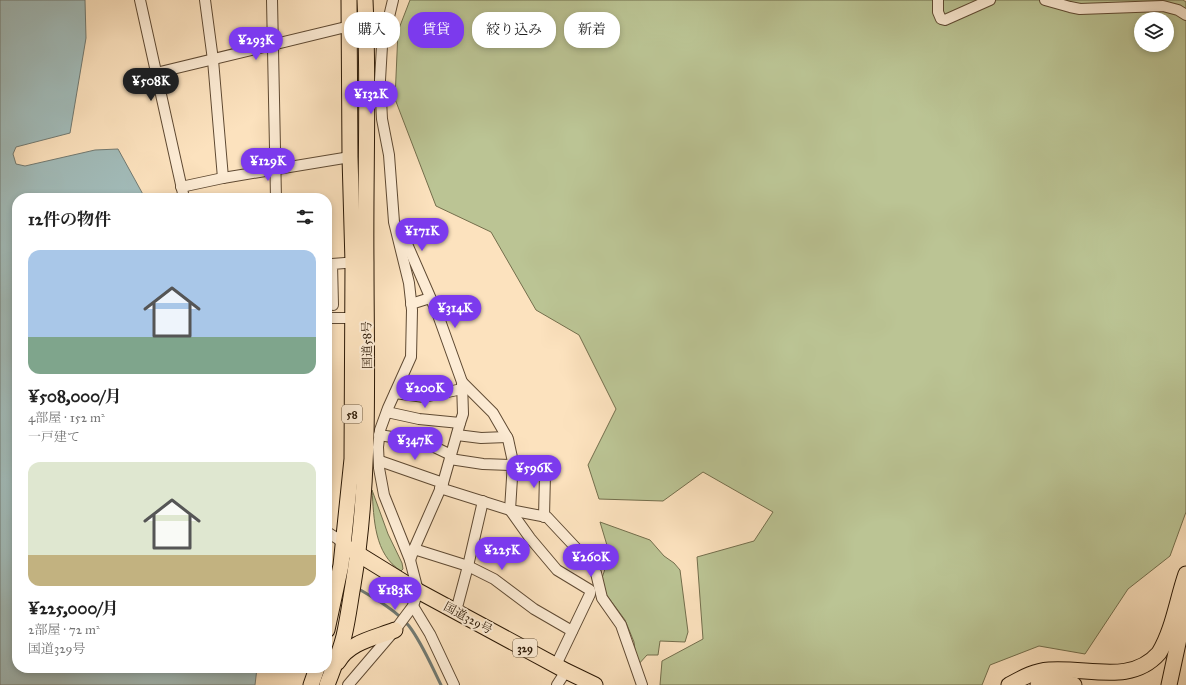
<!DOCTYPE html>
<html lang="ja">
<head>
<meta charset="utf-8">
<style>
	:root { --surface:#fff; --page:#f2f2f2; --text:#222; --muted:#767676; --accent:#7c3aed }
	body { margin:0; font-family:"IM FELL Great Primer","Noto Serif JP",serif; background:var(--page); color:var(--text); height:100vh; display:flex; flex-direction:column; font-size:15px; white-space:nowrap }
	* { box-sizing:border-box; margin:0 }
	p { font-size:13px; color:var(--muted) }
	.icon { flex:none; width:22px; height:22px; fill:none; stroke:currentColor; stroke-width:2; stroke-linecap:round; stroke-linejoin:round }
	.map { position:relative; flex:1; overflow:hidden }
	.side { position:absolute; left:12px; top:193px; width:320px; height:480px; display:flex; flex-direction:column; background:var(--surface); border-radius:16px; box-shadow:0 2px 6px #0003 }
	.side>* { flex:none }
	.top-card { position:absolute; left:344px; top:12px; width:380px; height:36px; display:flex; gap:8px }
	.tools { position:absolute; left:1134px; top:12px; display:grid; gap:8px }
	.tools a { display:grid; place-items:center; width:40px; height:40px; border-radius:50%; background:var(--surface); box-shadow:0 2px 6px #0003; font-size:20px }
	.price { position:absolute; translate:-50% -34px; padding:0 9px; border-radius:14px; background:var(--accent); color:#fff; font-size:13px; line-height:26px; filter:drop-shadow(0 1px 2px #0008) }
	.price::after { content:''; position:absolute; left:50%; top:24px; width:12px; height:9px; margin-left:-6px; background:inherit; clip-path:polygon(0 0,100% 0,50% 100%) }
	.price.current { background:#222; color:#fff }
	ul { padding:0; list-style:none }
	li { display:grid; align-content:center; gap:8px; height:212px; padding:0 16px }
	li span { display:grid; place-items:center; height:124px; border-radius:12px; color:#555 }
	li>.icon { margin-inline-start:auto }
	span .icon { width:72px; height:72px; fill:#fffc; stroke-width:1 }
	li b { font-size:17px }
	h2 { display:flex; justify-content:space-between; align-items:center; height:48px; padding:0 16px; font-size:17px }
	.chip { padding:0 14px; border-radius:16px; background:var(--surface); box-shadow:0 2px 6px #0003; font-size:14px; line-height:36px }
	.chip.current { background:var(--accent); color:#fff }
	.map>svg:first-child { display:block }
</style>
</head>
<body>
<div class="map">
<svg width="1186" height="685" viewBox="0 0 1186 685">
	<rect width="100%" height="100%" fill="#fce2be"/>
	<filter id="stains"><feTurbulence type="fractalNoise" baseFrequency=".005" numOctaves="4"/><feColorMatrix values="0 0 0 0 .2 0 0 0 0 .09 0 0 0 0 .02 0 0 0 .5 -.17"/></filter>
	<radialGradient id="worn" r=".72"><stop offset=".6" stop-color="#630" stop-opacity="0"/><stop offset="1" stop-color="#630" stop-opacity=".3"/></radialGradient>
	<!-- green -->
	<g fill="#bbc494" stroke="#736e4c" fill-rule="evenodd">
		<path d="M410,0H1183L1186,2V512L1170,556L1128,589L1085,654L1039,646L990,665L982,685H660L662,661L703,639L697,557L754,541L773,512L703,472L663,501L599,499L588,465L616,409L579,335L536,310L491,232L436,206L395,99L398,31ZM1141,19H1167V45H1141Z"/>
		<path d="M372,490L388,534L402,563L403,569L401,571C374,554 374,519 372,490Z"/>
		<polygon points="600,522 650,540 664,556 674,563 680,570 688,632 685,642 660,641 658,655 647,655 637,666 634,642 625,620 606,594 602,578 607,563 609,552"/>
	</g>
	<!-- water -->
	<g fill="#a2bcba" stroke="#727a72">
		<polygon points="0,0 85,0 86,38 70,133 16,147 13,154 16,164 25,166 95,150 118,149 145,198 17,198 17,668 257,668 255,685 0,685"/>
		<polygon points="327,553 331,555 327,584"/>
	</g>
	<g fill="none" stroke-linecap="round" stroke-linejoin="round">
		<!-- stream -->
		<path stroke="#727a72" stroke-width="3" d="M357,588C374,598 396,610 409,626C422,643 431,665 441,685"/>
		<defs>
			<g id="minor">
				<polyline points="140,0 184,198"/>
				<polyline points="205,0 213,60 223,178"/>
				<polyline points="272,0 276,198"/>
				<polyline points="938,0 938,12 941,19 945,20 990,0"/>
				<polyline points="1045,0 1070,7 1080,9 1163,6 1178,10 1186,15"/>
				<polyline points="156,73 350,26"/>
				<polyline points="181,187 223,178 350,157"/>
				<polyline points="398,235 407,244 438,315 462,382 463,414 460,423 443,483 414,549 410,560"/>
				<polyline points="411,304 430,298"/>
				<polyline points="333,305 332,264 358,262"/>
				<polyline points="327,318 353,318"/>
				<polyline points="462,382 493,413 508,439 513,462 510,510 530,538 557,570 590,590 590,594 556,665"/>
				<polyline points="395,393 424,397 462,389"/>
				<polyline points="387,412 419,419 460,423"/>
				<polyline points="379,435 424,442 451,455"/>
				<polyline points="457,435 481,438 507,437"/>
				<polyline points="450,459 483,464 513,465"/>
				<polyline points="380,461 443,483"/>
				<polyline points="513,470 545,474 544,517"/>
				<polyline points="440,488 510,510 547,517 591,564 596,573 602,598 621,625 642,685"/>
				<polyline points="327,532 338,539 344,545"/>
				<polyline points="414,549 468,566 494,579 534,609 572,631"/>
				<polyline points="413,606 430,634 454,685"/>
				<polyline points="456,611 468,566 483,501"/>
				<polyline points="348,685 395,630 413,606 418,591 410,560 384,495 379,468 378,447 380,430 388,408 411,357 412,310 409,283 394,222 389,155 382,119 380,80 382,46 393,0"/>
				<polyline points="557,685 566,671"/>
			</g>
			<g id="highway">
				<polyline points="350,549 418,591 566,671 595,685"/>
				<polyline points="327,630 341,565 352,459 353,263 350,157 349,0"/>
				<path d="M338,662C349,642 375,638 395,630"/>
				<polyline points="311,685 317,668"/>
				<path d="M327,685C333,669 340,652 344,636C348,619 350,602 353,585C371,478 366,371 366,263C365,176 369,88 365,0"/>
				<path d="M1009,685C1022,678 1034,671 1049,670C1089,667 1131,685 1159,653C1173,630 1177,600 1186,574"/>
				<polyline points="1038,685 1056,682 1074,685"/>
				<polyline points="1169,685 1186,606"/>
			</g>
		</defs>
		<!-- minor casing -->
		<use href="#minor" stroke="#5f4a33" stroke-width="12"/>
		<!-- highway casing -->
		<use href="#highway" stroke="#2b1805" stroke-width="17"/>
		<!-- minor -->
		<use href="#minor" stroke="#fdecd5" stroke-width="10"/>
		<!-- highway -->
		<use href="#highway" stroke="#fce2be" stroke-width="15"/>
	</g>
	<g text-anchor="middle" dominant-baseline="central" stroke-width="4" stroke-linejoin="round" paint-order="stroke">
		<!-- shield labels -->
		<g fill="#fdecd5" stroke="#6a5843" stroke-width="1">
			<rect x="342" y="405" width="20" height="18" rx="3"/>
			<rect x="513" y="639" width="24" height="18" rx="3"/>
		</g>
		<g font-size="11" font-weight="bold" fill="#2b1805">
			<text x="352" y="414">58</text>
			<text x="525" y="648">329</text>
		</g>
		<!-- street labels -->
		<g font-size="12" fill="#2b1805" stroke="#fdecd5">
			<text transform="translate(367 345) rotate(-91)">国道58号</text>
			<text transform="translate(468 618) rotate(28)">国道329号</text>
		</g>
	</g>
	<rect width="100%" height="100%" filter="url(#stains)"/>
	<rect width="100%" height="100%" fill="url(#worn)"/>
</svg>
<div class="tools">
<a><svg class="icon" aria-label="layers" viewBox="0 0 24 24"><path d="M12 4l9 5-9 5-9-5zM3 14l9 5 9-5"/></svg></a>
</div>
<b class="price" style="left:256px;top:61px">¥293K</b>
<b class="price current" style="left:151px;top:102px">¥508K</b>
<b class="price" style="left:371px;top:115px">¥132K</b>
<b class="price" style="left:268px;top:182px">¥129K</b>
<b class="price" style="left:422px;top:252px">¥171K</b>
<b class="price" style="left:455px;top:329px">¥314K</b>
<b class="price" style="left:425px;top:409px">¥200K</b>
<b class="price" style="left:415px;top:461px">¥347K</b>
<b class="price" style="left:534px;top:489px">¥596K</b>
<b class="price" style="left:502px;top:571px">¥225K</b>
<b class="price" style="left:591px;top:578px">¥260K</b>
<b class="price" style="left:395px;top:611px">¥183K</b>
<div class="top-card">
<a class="chip">購入</a>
<a class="chip current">賃貸</a>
<a class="chip">絞り込み</a>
<a class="chip">新着</a>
</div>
<section class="side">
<h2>12件の物件<svg class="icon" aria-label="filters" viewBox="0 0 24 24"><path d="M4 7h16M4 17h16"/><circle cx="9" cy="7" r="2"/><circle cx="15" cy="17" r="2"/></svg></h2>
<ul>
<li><span style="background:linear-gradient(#a9c7e8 70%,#7fa58c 0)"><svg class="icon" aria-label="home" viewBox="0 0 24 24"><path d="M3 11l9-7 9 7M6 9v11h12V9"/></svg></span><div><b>¥508,000/月</b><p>4部屋 · 152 m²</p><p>一戸建て</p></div></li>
<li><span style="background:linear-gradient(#dfe7d0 75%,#c2b280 0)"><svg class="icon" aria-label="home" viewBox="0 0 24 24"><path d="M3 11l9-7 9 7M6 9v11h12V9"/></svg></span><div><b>¥225,000/月</b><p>2部屋 · 72 m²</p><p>国道329号</p></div></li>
</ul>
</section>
</div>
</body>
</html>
